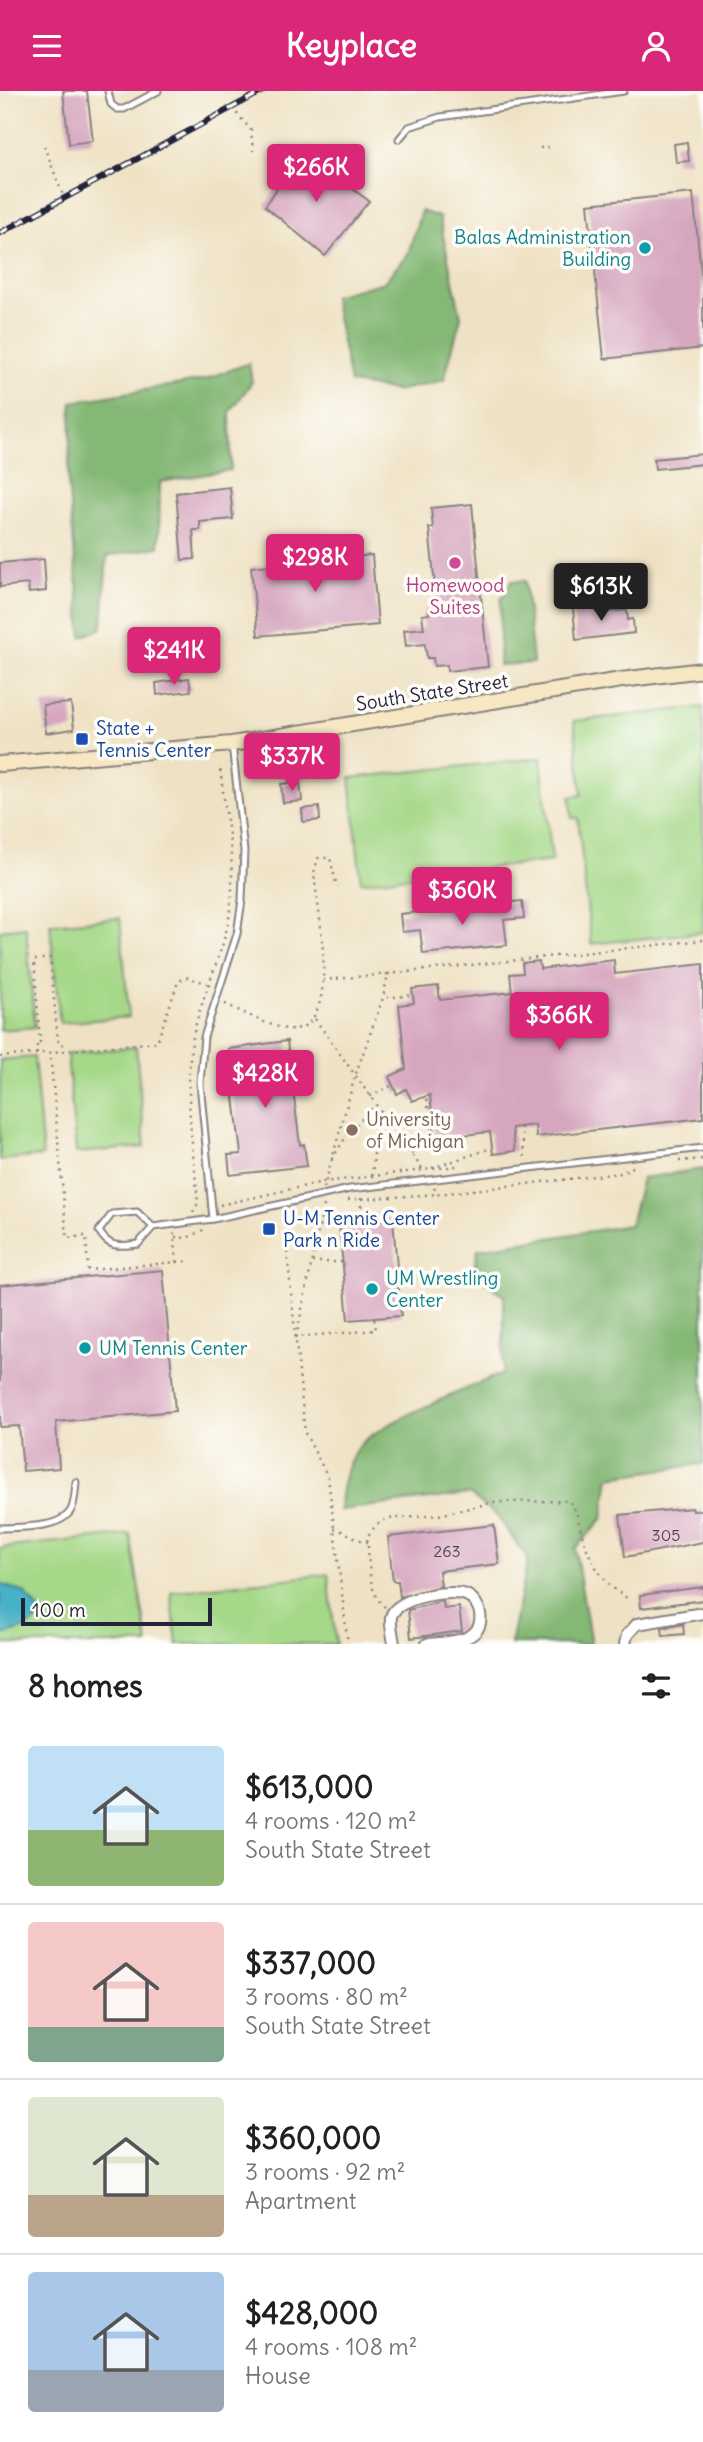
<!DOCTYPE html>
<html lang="en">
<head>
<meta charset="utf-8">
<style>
	:root { --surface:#fff; --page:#f2f2f2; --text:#202124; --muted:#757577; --line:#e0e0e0; --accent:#db2777 }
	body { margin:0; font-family:Delius,sans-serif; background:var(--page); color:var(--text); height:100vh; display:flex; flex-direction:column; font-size:26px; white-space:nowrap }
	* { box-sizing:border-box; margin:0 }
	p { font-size:23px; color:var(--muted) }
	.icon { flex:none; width:38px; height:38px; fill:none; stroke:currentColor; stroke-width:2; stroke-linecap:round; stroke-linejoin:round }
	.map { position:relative; height:1553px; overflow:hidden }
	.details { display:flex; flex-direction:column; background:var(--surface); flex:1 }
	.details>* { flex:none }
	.scale { position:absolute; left:21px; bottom:18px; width:191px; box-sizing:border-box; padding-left:7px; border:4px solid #22223b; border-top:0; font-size:19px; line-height:24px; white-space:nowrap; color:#22223b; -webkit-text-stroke:5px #fdfcf7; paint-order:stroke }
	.price { position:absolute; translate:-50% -60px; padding:0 16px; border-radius:7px; background:var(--accent); color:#fff; font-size:23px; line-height:46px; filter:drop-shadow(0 2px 4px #0008) }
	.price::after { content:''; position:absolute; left:50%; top:42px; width:21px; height:16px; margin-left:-10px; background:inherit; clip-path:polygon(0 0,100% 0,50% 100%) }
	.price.current { background:#222; color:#fff }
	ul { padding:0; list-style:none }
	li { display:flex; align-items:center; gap:21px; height:175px; padding:0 28px }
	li+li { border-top:2px solid var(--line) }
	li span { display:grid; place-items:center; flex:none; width:196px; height:140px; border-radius:7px; color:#555 }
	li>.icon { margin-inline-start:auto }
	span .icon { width:84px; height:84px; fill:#fffc; stroke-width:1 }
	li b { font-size:30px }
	h2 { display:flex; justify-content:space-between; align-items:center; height:84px; padding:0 28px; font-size:30px }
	header { display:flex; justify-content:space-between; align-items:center; height:91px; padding:0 28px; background:var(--accent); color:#fff; font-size:32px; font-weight:700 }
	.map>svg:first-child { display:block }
</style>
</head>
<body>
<header><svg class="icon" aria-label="menu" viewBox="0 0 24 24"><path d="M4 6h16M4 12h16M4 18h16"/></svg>Keyplace<svg class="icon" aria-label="person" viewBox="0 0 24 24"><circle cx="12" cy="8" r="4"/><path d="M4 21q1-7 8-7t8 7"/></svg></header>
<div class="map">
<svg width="703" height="1553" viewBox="0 0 703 1553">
	<rect width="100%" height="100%" fill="#fdfcf7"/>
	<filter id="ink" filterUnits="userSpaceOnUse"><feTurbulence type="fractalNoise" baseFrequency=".0143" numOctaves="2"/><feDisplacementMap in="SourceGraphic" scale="14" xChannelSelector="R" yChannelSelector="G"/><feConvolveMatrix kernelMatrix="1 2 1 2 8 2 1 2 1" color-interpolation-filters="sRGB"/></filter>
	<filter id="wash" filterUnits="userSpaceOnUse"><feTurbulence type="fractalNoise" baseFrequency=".00686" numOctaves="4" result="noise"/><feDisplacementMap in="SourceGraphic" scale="28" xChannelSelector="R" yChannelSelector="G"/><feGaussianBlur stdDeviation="1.57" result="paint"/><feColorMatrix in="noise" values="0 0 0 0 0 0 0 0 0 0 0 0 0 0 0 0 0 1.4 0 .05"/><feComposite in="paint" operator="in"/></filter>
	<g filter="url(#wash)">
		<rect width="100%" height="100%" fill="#efe2c4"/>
		<!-- green -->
		<g fill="#a5d888" stroke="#647d62" stroke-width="2">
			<polygon points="703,616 703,841 591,853 578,727 572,727 570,706 582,704 574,630"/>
			<polygon points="541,667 552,770 361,791 350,687"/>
			<polygon points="120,827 129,926 60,932 50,833"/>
			<polygon points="26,836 35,936 0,939 0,839"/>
			<polygon points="136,956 145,1056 76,1062 67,963"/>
			<polygon points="34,966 43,1065 0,1069 0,969"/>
			<polygon points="130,1443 148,1553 0,1553 0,1457"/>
			<polygon points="328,1483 336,1553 177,1553 171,1501"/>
		</g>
		<!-- forest -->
		<g fill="#84b874" stroke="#536d58" stroke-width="2">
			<polygon points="421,120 439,126 461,226 444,289 397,300 350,292 333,205 384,191 408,163"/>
			<polygon points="249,272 252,291 230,321 231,379 160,391 159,456 107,465 102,537 82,546 68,391 72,311 204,289"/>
			<polygon points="512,490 525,490 533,572 499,574 501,508"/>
			<path d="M703,1078V1373L609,1386L603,1427L575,1458L591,1553H510L528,1468L497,1425L469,1403L340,1419C340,1400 347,1367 361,1353C387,1328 468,1298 503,1282L504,1205L473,1182L478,1158L630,1134L642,1087Z"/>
		</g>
		<!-- water -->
		<polygon fill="#47b1c6" stroke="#346a80" stroke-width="2" points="0,1493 24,1501 44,1525 23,1538 0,1545"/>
		<g id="blocks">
			<!-- building -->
			<g fill="#d6a6bf">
				<polygon points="63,0 87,0 93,50 69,53"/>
				<polygon points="687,51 689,70 676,71 674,53"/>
				<polygon points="302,61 369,110 325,165 265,115"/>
				<polygon points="693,102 703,201 703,257 604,268 588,113"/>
				<polygon points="703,363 703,373 655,378 654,368"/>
				<polygon points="230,396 233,428 200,431 200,439 193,439 195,468 182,469 176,402"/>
				<polygon points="472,413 488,576 447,580 447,574 434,575 433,567 427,567 425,553 406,555 404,539 424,537 422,524 429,523 429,516 437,515 429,437 433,437 431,417"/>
				<polygon points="318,450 320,469 372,464 378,534 258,545 251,476 304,471 302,452"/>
				<polygon points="44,468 46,500 29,502 28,493 0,496 0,472"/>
				<polygon points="596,515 597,522 627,519 628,529 633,528 634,542 576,549 573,517"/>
				<polygon points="189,587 191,600 157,604 156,592"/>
				<polygon points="71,612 74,638 46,642 43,614"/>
				<polygon points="300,691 302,710 283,712 281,693"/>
				<polygon points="319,716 320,729 303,731 302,718"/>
				<polygon points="522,810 524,827 504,829 507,854 423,863 420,839 402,841 400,823"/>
				<polygon points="614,869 615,883 703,873 703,1027 536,1046 535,1034 512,1037 515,1060 493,1063 490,1041 435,1047 430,1004 412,1010 406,998 397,1003 389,986 406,978 399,914 414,912 412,898 438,895 440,909 512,901 510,883 523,882 522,872 539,870 540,878"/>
				<polygon points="287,950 300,1054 304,1053 307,1075 230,1084 228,1064 241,1063 228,958"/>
				<polygon points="393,1128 401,1225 348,1229 339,1133"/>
				<polygon points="163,1179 175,1320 56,1331 59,1377 23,1380 19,1335 0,1336 0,1194"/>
				<polygon points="692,1417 693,1420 703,1419 703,1451 625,1466 620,1424"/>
				<polygon points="494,1434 499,1473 439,1480 441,1495 400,1506 398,1490 393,1490 388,1446"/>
				<polygon points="703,1496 703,1509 641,1517 640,1504"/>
				<polygon points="443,1510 444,1518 459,1516 462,1540 411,1547 408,1519"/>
				<polygon points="683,1533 684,1543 663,1545 662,1537"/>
			</g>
		</g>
	</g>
	<g filter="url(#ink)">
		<use href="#blocks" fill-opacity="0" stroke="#888280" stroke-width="2"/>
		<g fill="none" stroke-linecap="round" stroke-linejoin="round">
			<defs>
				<g id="service">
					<polyline points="108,0 111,13 117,18 124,18 158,0"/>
					<polyline points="399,48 409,36 440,26 624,0"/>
					<polyline points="232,653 244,760 242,809 237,843 204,946 200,992 213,1128 350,1098 703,1057"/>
					<path d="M153,1136L138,1153C120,1155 109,1158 99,1140L112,1123L137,1121L153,1136L213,1128"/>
					<path d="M0,1437C19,1436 61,1438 71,1419C75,1412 75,1400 76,1391"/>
				</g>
				<g id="minor">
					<path d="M394,1553C393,1545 390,1534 391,1526C395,1506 453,1497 468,1505C474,1508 479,1516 480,1522C485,1552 447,1551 427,1553"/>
					<polyline points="625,1553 627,1544 637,1533 703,1522"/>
				</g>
				<polyline id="secondary" points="0,673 232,653 621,589 703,579"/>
			</defs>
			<!-- service casing -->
			<use href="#service" stroke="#888280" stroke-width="9"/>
			<!-- minor casing -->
			<use href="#minor" stroke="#888280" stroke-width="14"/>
			<!-- secondary casing -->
			<use href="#secondary" stroke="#888280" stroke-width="18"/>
			<!-- path -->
			<g stroke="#888280" stroke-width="2.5" stroke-dasharray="2 5" stroke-linecap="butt">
				<polyline points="232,17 251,39 253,60"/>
				<polyline points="44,55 64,107"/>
				<polyline points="540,57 551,56"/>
				<polyline points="388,883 703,849"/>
				<polyline points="323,889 388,883 383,907"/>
				<path d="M225,913C242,920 278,941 296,938C342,930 317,816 314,782L318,767H330L337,796"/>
				<polyline points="315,928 423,1079 457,1075"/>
				<polyline points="50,961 67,1147 86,1145 88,1179 177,1171 174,1142"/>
				<polyline points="37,963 37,952 40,952 34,869 50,867 58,950 62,950 63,960"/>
				<polyline points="0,966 157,951 178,891 186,886 207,892"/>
				<polyline points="370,1005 393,994"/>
				<polyline points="521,1036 525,1068"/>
				<polyline points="411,1062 432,1047 427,1008"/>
				<polyline points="332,1068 349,1041 376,1014"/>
				<polyline points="679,1070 703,1068"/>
				<polyline points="432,1077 492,1057"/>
				<polyline points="372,1085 378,1019"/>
				<polyline points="324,1097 355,985 383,907 413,904"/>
				<polyline points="434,1097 438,1103 621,1082 635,1075"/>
				<polyline points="361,1107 361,1131"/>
				<polyline points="348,1109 438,1103"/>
				<polyline points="220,1114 323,1091 423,1079"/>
				<polyline points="324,1114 296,1246 376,1239 374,1227"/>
				<polyline points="283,1119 305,1342 328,1386 348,1553"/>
				<path d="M193,1121L198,1112C194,1065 186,1016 190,969C193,923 215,884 226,841C240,787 226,730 220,677"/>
				<polyline points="175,1146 187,1147 205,1138"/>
				<polyline points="287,1150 313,1159"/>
				<polyline points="177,1171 190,1170"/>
				<polyline points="312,1171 343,1171"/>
				<path d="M334,1438C347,1440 355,1449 368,1451"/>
				<path d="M385,1516C366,1501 370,1469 367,1446L376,1434L387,1428L439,1424L495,1411L569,1410C577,1419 578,1428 581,1440C589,1468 601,1492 627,1507"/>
			</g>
			<!-- service -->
			<use href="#service" stroke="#fff" stroke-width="5"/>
			<!-- minor -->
			<use href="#minor" stroke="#fff" stroke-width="10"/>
			<!-- secondary -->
			<use href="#secondary" stroke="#f7e8c3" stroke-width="14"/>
			<defs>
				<polyline id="rail" points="0,142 263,0"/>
			</defs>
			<!-- rail casing -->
			<use href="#rail" stroke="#22223b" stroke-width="6"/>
			<!-- rail -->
			<use href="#rail" stroke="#fdfcf7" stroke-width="3.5" stroke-dasharray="10" stroke-linecap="butt"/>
		</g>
	</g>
	<!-- markers -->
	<g fill="#0f9aa8" stroke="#fdfcf7" stroke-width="2.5">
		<circle cx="645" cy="157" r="7"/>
		<circle cx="372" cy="1198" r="7"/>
		<circle cx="85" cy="1257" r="7"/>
	</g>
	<circle fill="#d1479c" stroke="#fdfcf7" stroke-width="2.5" cx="455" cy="472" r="7"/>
	<g fill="#1a4fb4" stroke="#fdfcf7" stroke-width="2.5">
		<rect x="75" y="641" width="14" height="14" rx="3.5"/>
		<rect x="262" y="1131" width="14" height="14" rx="3.5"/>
	</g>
	<circle fill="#8d6e63" stroke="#fdfcf7" stroke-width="2.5" cx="352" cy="1039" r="7"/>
	<g text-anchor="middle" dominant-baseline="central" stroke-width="7" stroke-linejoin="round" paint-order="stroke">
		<!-- number labels -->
		<g font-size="16" fill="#4f435c">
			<text x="666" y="1444">305</text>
			<text x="447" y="1460">263</text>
		</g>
		<!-- culture labels -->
		<g font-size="19" fill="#0d838f" stroke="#fdfcf7" text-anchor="start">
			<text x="631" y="146" text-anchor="end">Balas Administration<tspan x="631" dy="22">Building</tspan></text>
			<text x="386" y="1187">UM Wrestling<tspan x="386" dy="22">Center</tspan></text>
			<text x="99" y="1257">UM Tennis Center</text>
		</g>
		<!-- hotel labels -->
		<g font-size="19" fill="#b23c85" stroke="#fdfcf7">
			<text x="455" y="494">Homewood<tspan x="455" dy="22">Suites</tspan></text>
		</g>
		<!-- street labels -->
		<g font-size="19" fill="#22223b" stroke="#fdfcf7">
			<text transform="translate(432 601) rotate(-9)">South State Street</text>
		</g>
		<!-- transit labels -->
		<g font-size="19" fill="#164399" stroke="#fdfcf7" text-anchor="start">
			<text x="96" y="637">State +<tspan x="96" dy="22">Tennis Center</tspan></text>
			<text x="283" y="1127">U-M Tennis Center<tspan x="283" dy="22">Park n Ride</tspan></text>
		</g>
		<!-- education labels -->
		<g font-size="19" fill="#785e54" stroke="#fdfcf7" text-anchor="start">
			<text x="366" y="1028">University<tspan x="366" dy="22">of Michigan</tspan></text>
		</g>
	</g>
</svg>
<div class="scale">100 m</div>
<b class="price" style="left:316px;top:113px">$266K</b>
<b class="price" style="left:315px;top:503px">$298K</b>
<b class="price current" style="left:601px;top:532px">$613K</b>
<b class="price" style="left:174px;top:596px">$241K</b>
<b class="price" style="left:292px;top:702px">$337K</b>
<b class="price" style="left:462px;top:836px">$360K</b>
<b class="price" style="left:559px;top:961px">$366K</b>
<b class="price" style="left:265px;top:1019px">$428K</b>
</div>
<section class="details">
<h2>8 homes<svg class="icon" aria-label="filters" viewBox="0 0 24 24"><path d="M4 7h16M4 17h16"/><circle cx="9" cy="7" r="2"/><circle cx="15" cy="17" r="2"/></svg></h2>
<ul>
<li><span style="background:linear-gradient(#bfe0f5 60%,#8fb573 0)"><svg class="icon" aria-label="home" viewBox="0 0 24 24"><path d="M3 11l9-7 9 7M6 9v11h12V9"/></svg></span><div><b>$613,000</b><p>4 rooms · 120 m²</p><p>South State Street</p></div></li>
<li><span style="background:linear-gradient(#f6c9c9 75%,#7fa58c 0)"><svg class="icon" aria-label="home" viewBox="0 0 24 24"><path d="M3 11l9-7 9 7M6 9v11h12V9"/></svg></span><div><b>$337,000</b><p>3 rooms · 80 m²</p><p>South State Street</p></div></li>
<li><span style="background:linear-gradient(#dfe7d0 70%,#b9a48a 0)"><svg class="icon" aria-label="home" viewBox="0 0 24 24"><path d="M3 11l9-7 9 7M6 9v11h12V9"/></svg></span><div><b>$360,000</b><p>3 rooms · 92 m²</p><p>Apartment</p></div></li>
<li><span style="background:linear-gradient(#a9c7e8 70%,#9aa5b1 0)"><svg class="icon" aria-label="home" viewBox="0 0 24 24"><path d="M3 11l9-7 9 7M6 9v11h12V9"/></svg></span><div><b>$428,000</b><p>4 rooms · 108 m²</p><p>House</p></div></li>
</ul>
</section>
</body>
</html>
